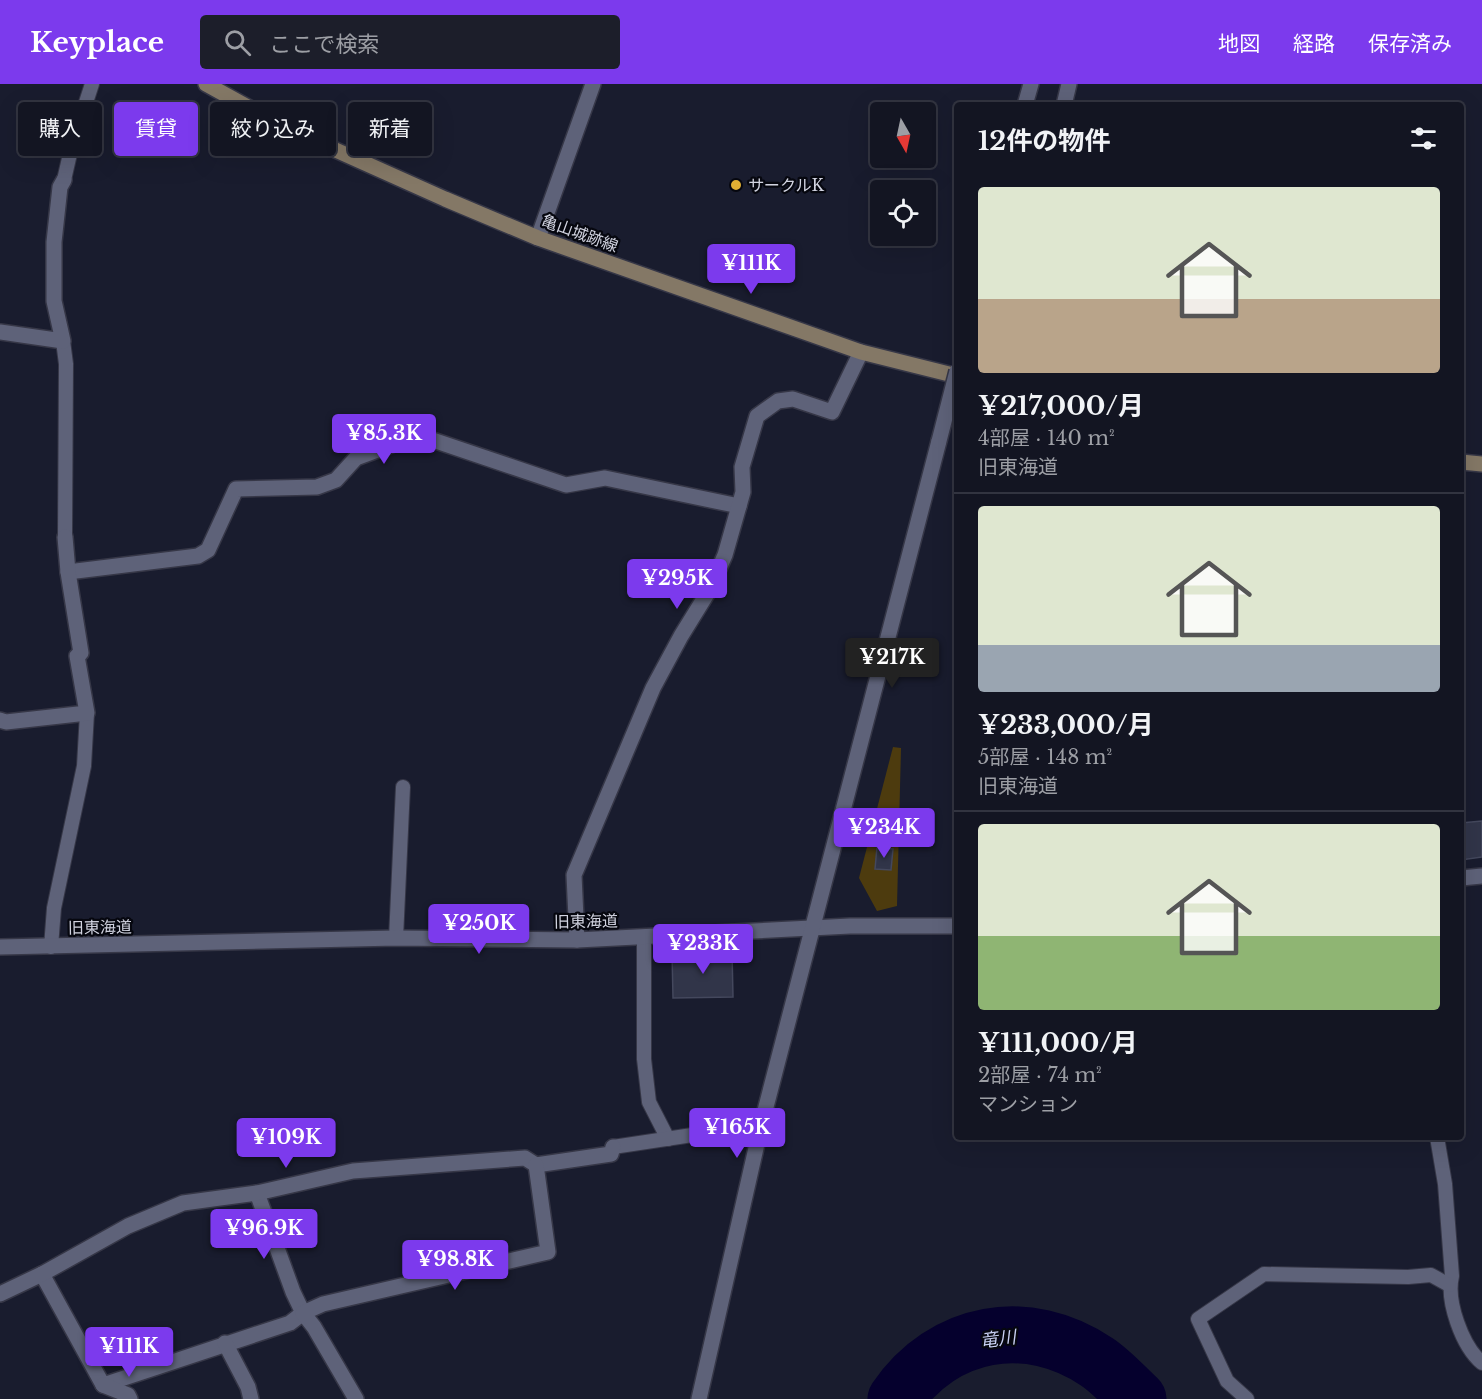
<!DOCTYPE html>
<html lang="ja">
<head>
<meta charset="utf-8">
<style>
	:root { --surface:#131522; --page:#1c1e2a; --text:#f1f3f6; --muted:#9d9fa5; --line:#323440; --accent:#7c3aed }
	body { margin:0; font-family:"Libre Baskerville","Noto Sans JP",serif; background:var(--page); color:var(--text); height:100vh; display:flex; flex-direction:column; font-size:22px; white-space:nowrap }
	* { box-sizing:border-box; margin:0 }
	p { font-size:20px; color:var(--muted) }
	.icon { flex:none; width:33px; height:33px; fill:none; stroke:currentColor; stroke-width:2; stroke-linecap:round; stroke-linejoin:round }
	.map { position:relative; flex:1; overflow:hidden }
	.drawer { position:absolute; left:954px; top:18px; width:510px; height:1038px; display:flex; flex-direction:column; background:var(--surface); border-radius:6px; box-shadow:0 6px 24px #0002,0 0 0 2px var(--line) }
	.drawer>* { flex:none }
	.top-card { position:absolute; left:18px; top:18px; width:570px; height:54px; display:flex; gap:12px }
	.needle { width:39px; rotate:171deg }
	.buttons { position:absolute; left:870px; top:18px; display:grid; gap:12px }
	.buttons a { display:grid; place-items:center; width:66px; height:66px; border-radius:6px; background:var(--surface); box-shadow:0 6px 24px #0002,0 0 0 2px var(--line); font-size:30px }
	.price { position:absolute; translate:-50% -51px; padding:0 14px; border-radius:6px; background:var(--accent); color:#fff; font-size:20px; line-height:39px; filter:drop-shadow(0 2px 3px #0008) }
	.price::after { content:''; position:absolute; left:50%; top:36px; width:18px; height:14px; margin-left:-9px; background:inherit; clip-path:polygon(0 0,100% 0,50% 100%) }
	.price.selected { background:#222; color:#fff }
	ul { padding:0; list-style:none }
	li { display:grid; align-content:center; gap:12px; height:318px; padding:0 24px }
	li+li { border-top:2px solid var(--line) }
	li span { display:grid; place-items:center; height:186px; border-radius:6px; color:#555 }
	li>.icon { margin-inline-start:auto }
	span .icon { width:108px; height:108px; fill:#fffc; stroke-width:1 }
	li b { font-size:26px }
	h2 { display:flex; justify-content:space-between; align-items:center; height:72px; padding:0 24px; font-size:26px }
	.tag { padding:0 21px; border-radius:6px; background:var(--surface); box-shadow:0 6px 24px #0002,0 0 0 2px var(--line); font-size:21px; line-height:54px }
	.tag.selected { background:var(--accent); color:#fff }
	header { display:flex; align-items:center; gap:36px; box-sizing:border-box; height:84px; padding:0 30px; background:var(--accent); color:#fff }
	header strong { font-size:28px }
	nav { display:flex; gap:33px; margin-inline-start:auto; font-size:21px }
	.search { width:420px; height:54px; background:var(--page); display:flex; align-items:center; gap:15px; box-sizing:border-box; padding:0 21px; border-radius:6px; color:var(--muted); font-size:22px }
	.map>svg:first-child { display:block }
</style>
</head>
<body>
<header>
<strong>Keyplace</strong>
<div class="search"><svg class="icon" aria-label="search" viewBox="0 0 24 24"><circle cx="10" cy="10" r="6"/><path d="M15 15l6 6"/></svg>ここで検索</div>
<nav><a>地図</a><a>経路</a><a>保存済み</a></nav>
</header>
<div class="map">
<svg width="1482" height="1315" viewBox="0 0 1482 1315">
	<rect width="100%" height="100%" fill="#191c2e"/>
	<!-- green -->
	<polygon fill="#4d3b0e" points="893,663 901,664 897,822 877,827 859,794"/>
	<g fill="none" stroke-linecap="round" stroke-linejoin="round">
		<!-- river -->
		<path stroke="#05002d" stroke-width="57" d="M896,1315C943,1246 1028,1231 1097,1278C1112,1288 1125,1303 1138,1315"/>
	</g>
	<!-- building -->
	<g fill="#313549" stroke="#44485d" stroke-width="1.5">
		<polygon points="1482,737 1482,773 1461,776 1461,739"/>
		<polygon points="877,763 893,765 891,786 875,785"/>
		<polygon points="732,867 733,913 673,914 672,869"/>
	</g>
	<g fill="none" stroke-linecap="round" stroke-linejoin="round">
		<defs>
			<g id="service">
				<polyline points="64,96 72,61 92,0"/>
				<polyline points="63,257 66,280 65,453"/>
				<polyline points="396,854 403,703"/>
				<polyline points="644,854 644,975 649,1018 668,1055"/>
				<polyline points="51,863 54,824 84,682 87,629"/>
				<path d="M1437,1053L1445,1100L1452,1192C1446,1217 1462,1262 1482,1279"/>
				<polyline points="613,1063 732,1045"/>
				<polyline points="1247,1315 1227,1297 1198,1235 1264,1190 1408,1193 1431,1191 1449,1201"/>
			</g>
			<g id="minor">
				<polyline points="1064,21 1069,0"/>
				<polyline points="0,248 63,257 54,217 54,158 60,103 64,96"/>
				<polyline points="68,488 198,472 208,466 236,405 317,403 336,396 356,374 418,351 566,401 605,394 739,422"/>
				<polyline points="0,636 6,638 87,629 77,572 81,569 68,488 65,453"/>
				<polyline points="577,856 574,791 653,604 681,552 710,505 725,471 743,408 742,383 757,332 778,317 793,315 832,328 861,268"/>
				<polyline points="0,863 396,854 577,856 850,842 957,842"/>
				<polyline points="42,1190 103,1301 290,1239 303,1229 293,1208 257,1109"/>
				<polyline points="0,1210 42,1190 128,1142 183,1119 257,1109 353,1087 525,1074 536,1081 611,1070 613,1063"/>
				<polyline points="225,1259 248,1303 251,1315"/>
				<polyline points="103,1301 128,1311 130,1315"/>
				<polyline points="356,1315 314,1243 303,1229 323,1220 548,1168 536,1081"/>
			</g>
			<g id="tertiary">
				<polyline points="1025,21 1031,0"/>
				<polyline points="538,154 593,0"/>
				<polyline points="1461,794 1482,792"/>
				<polyline points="699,1315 761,1042 939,357"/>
			</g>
			<g id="secondary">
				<polyline points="206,0 282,42 445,115 538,154 861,268 957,292"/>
				<polyline points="1461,378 1482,380"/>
			</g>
		</defs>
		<!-- service casing -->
		<use href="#service" stroke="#363747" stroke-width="16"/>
		<!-- minor casing -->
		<use href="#minor" stroke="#363747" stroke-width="18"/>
		<!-- tertiary casing -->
		<use href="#tertiary" stroke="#363747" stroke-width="18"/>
		<!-- secondary casing -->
		<use href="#secondary" stroke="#363747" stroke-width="18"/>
		<!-- service -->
		<use href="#service" stroke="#5e6279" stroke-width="14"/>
		<!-- minor -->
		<use href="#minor" stroke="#5e6279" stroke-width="15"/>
		<!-- tertiary -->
		<use href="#tertiary" stroke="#5e6279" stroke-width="15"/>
		<!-- secondary -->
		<use href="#secondary" stroke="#847866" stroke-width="15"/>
		<defs>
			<polyline id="tertiary-bridge" points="939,357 957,287"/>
		</defs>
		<!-- tertiary-bridge casing -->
		<use href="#tertiary-bridge" stroke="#363747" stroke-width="18" stroke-linecap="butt"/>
		<!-- tertiary-bridge -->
		<use href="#tertiary-bridge" stroke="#5e6279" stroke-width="15"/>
	</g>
	<!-- markers -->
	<circle fill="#e1af34" stroke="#06070f" stroke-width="2" cx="736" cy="101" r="6"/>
	<g text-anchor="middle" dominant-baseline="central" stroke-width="4.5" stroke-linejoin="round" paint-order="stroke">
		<!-- poi labels -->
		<g font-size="16" fill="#d2d4e1" stroke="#06070f" text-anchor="start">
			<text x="748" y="101">サークルK</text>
		</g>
		<!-- street labels -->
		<g font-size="16" fill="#d2d4e1" stroke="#06070f">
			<text transform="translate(580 149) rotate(20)">亀山城跡線</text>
			<text transform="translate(586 837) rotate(-1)">旧東海道</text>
			<text transform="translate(100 843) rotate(-1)">旧東海道</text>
		</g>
		<!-- water labels -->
		<g font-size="18" font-style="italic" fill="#c8d0f3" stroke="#06070f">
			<text transform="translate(998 1255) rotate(-7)">竜川</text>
		</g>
	</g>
</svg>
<div class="buttons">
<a><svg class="needle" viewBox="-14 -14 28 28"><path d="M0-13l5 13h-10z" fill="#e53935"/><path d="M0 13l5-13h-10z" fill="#9d9fa5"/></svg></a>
<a><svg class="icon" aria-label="locate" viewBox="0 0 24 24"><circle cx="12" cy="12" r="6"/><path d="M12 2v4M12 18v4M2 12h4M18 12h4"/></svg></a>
</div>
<b class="price" style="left:751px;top:211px">¥111K</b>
<b class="price" style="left:384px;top:381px">¥85.3K</b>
<b class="price" style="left:677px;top:526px">¥295K</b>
<b class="price selected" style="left:892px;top:605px">¥217K</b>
<b class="price" style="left:884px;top:775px">¥234K</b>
<b class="price" style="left:479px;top:871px">¥250K</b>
<b class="price" style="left:703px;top:891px">¥233K</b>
<b class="price" style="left:737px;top:1075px">¥165K</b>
<b class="price" style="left:286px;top:1085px">¥109K</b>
<b class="price" style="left:264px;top:1176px">¥96.9K</b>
<b class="price" style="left:455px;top:1207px">¥98.8K</b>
<b class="price" style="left:129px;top:1294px">¥111K</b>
<div class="top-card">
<a class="tag">購入</a>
<a class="tag selected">賃貸</a>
<a class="tag">絞り込み</a>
<a class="tag">新着</a>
</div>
<section class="drawer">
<h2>12件の物件<svg class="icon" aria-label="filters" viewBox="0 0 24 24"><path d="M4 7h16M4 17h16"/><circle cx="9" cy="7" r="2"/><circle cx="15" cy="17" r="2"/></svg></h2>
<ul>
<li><span style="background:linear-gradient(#dfe7d0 60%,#b9a48a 0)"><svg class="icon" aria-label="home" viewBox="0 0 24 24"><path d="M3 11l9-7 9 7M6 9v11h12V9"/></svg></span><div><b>¥217,000/月</b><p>4部屋 · 140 m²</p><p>旧東海道</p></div></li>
<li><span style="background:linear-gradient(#dfe7d0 75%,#9aa5b1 0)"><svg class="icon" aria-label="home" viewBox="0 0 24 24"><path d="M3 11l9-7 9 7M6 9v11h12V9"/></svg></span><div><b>¥233,000/月</b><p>5部屋 · 148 m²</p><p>旧東海道</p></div></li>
<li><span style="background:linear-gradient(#dfe7d0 60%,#8fb573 0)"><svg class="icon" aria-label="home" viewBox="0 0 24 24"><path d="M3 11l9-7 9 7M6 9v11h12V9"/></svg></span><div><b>¥111,000/月</b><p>2部屋 · 74 m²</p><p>マンション</p></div></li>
</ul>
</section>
</div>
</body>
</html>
